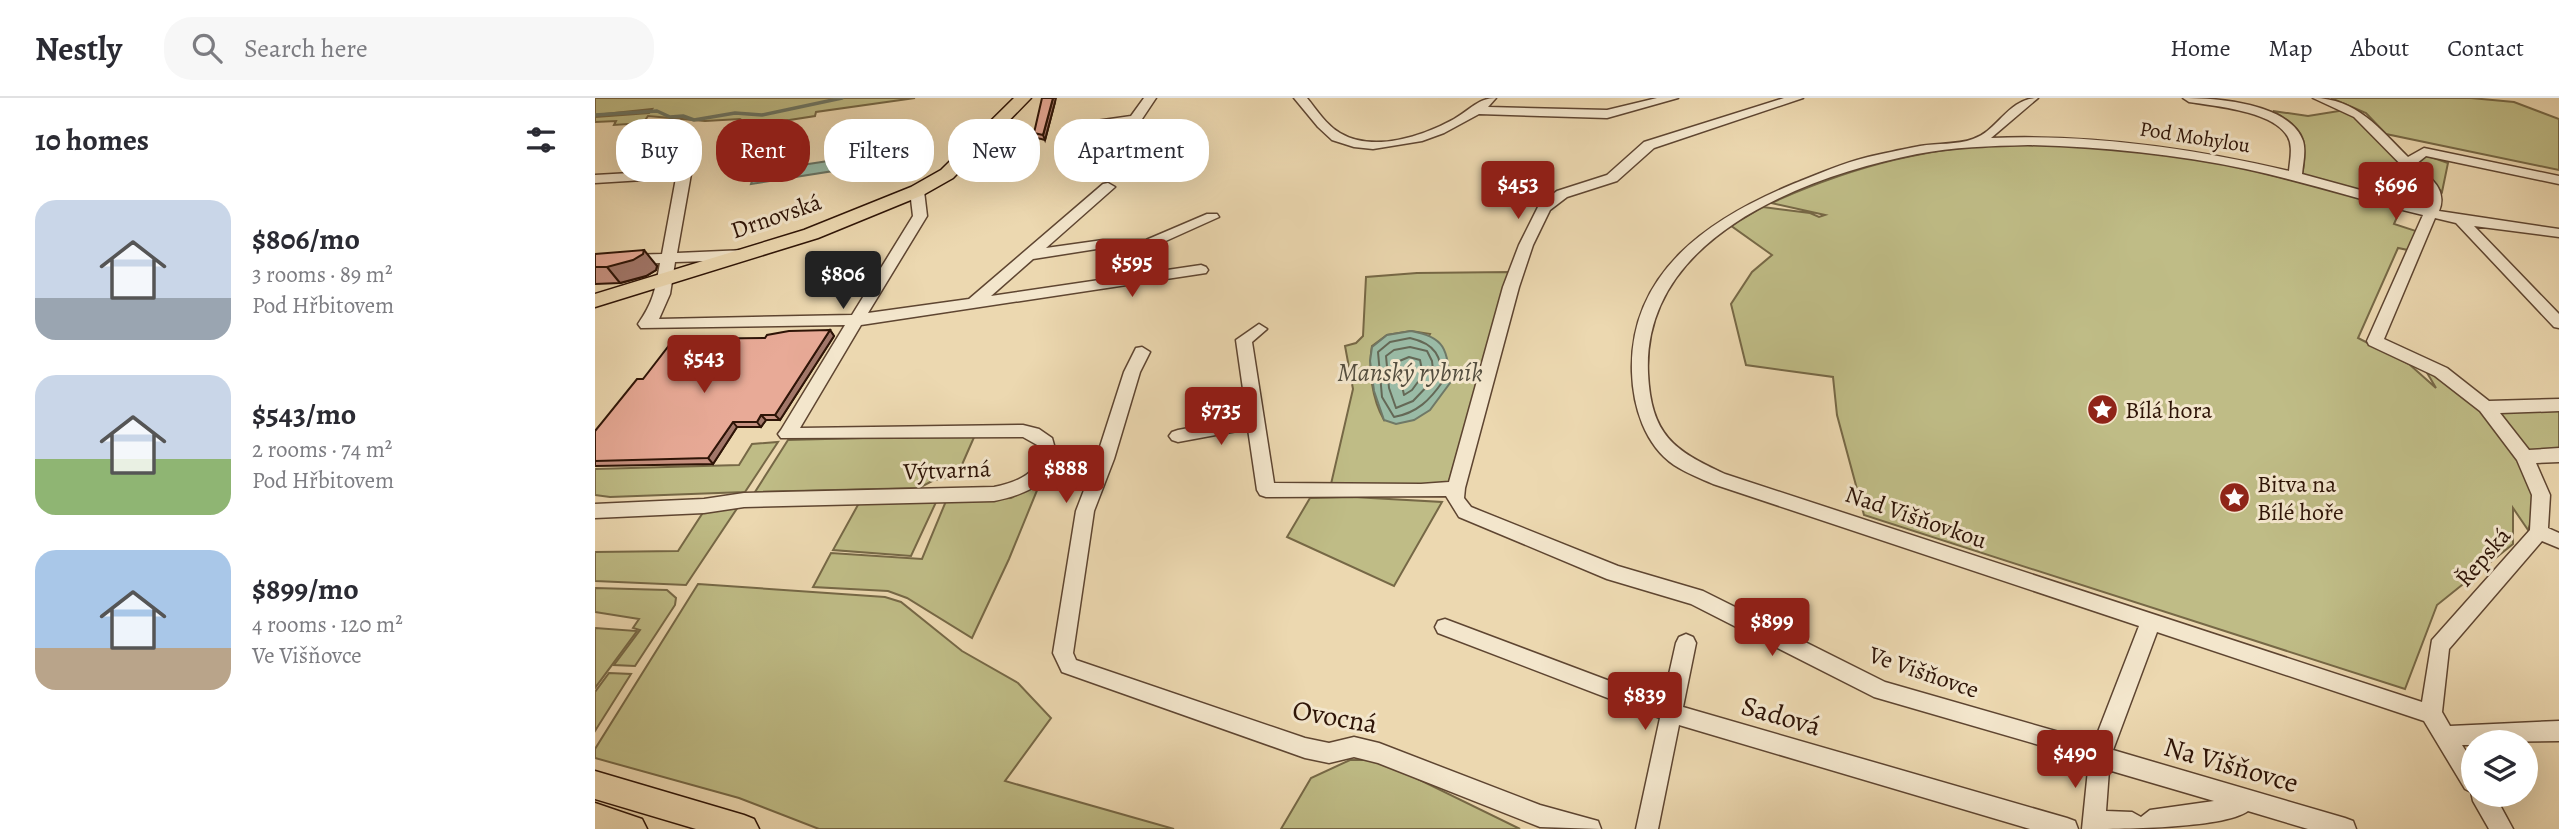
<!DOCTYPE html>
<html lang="en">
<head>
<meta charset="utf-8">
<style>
	:root { --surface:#fff; --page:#f7f7f7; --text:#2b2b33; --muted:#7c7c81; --line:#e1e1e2; --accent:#8f2418 }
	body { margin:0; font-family:Alegreya,serif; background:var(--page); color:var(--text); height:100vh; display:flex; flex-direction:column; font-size:26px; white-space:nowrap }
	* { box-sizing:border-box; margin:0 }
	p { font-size:23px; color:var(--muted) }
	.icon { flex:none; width:38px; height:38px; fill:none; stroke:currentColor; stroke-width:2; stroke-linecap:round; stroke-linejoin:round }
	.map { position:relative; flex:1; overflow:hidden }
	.sheet { display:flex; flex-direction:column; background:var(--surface); width:595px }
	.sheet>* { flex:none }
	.banner { position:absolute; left:21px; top:21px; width:665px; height:63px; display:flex; gap:14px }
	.buttons { position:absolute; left:1866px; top:632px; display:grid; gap:14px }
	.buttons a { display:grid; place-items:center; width:77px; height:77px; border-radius:50%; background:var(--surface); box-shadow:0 7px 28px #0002; font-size:35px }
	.price { position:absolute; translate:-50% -60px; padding:0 16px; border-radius:7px; background:var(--accent); color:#fff; font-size:23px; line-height:46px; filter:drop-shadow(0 2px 4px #0008) }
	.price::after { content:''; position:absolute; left:50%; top:42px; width:21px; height:16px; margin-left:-10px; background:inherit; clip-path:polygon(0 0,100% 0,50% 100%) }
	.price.current { background:#222; color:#fff }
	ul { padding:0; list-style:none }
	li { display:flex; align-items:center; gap:21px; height:175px; padding:0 35px }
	li span { display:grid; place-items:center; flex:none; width:196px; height:140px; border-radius:21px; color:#555 }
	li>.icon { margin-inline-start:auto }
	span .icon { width:84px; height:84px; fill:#fffc; stroke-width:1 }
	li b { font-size:30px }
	h2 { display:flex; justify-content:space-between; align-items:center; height:84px; padding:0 35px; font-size:30px }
	.pill { padding:0 24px; border-radius:28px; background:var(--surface); box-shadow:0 7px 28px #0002; font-size:24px; line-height:63px }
	.pill.current { background:var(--accent); color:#fff }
	header { display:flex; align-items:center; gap:42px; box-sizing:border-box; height:98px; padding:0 35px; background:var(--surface); border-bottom:2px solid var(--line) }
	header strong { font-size:33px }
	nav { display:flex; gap:38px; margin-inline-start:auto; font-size:24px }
	.search { width:490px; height:63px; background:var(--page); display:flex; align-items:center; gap:18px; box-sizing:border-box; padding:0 24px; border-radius:28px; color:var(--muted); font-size:26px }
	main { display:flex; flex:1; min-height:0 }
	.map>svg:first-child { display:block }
</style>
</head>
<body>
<header>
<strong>Nestly</strong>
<div class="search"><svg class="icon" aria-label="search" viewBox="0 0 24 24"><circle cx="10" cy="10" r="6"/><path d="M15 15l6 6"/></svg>Search here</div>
<nav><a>Home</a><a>Map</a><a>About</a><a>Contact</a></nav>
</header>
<main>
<section class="sheet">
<h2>10 homes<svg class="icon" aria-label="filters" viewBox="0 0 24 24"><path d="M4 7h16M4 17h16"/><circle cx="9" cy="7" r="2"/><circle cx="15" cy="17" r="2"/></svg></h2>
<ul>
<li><span style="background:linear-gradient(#c9d6e8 70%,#9aa5b1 0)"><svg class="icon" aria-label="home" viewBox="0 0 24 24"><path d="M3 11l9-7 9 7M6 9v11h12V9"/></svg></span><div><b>$806/mo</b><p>3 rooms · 89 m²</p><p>Pod Hřbitovem</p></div></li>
<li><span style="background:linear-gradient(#c9d6e8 60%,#8fb573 0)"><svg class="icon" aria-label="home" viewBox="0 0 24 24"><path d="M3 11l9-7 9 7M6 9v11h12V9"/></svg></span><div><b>$543/mo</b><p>2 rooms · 74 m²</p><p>Pod Hřbitovem</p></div></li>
<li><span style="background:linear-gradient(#a9c7e8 70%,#b9a48a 0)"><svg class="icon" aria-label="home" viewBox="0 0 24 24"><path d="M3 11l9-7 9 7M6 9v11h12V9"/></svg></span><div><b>$899/mo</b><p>4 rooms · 120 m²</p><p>Ve Višňovce</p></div></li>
</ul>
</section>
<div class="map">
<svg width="1964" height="731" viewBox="0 0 1964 731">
	<rect width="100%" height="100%" fill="#ecd8b0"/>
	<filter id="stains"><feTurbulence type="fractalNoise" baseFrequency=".00286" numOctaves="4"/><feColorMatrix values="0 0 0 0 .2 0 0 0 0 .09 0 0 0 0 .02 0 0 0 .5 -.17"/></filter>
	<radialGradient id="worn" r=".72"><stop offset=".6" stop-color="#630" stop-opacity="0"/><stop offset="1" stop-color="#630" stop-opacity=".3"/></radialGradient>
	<!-- green -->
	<g fill="#bfbc86" stroke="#766846" stroke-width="2" fill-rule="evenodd">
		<polygon points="0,0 320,0 221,14 220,18 156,28 145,21 110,23 53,18 48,25 19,27 21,23 0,24 0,19 54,15 57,11 0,17"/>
		<polygon points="1736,0 1876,0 1919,4 1964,21 1964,72 1791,36 1771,15"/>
		<path d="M1750,12L1762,20L1827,89L1831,111L1707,79C1713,43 1712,33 1678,13L1713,18Z"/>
		<path d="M1429,45L1484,47L1613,61L1806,110L1799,126L1821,133L1813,152L1803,150L1763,240L1814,266L1841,290L1831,273C1878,298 1959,373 1933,432L1918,410V446L1842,507L1810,591L1269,417L1242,317L1238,279L1151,267L1136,206L1157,174L1177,157L1135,127L1168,109L1215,115L1224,119L1230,117L1176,105C1261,67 1336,48 1429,45Z"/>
		<polygon points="1830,57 1853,65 1847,94 1819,67"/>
		<path d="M914,174L853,387L736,386L758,291L750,248L761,245L768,238L771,179L822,175ZM816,233L835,236L789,322C777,301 773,271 777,248L792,237Z"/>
		<polygon points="1964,311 1964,351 1935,353 1901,313"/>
		<polygon points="380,337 362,378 339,382 324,390 160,394 193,342"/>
		<polygon points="183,344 150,394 15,399 0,397 0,371 144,367 157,346"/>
		<polygon points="445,385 414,461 377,540 312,500 293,493 218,489 236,455 327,461 351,403 416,400"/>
		<polygon points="758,399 847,404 799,488 692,439 715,400"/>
		<polygon points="342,402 316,458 238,452 264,405"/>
		<polygon points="143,409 91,487 0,483 0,454 83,453 109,413"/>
		<polygon points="103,486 290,499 306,504 367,553 423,585 456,620 410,683 579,731 224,731 144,700 0,660 0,651"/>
		<polygon points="0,490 72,492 81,500 80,507 40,568 19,567 45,532 38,530 44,521 0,514"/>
		<polygon points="0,530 42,533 0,590"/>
		<polygon points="14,575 36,576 0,633 0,594"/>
		<polygon points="755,662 784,662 925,731 686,731 716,680"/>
	</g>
	<!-- water -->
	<g fill="#9abba6" stroke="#6f7866" stroke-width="2">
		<polygon points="240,62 238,73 156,86 160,74"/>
		<path d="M816,233C851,239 852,252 855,285L835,312L819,322L801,326L789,322L779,293L775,263L777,249L792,237Z"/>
	</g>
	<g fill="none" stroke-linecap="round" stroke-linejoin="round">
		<!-- shore -->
		<g stroke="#646856" stroke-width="2">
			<path d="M815,240C841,246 846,258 848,283C835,302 822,315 799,319L787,299L783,254L795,244Z"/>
			<polygon points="815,249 832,253 837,263 839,281 818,303 801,310 794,290 791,258 799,252"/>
			<polygon points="814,259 825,262 828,277 817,292 809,297 802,264"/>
		</g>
		<!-- stream -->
		<polyline stroke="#6f7866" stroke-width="3.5" points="0,17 62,13 75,19 88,18 99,22 140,15 167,17 247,0"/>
		<defs>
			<g id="minor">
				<path d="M549,0H561L545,24C532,30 506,35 495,27L501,23L536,18Z"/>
				<path d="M699,0H712C722,12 731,27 745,35C779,55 828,38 859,21C875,12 883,0 901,0L893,9L1012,12L1062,0H1083L1012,20L884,16L849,35L827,43L778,51L759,49L737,42L723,29Z"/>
				<path d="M1189,0H1208L1059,50L1022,83L972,99L955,112L938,147L924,189L870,390L869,400L876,409L1023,468L1108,493L1290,584L1499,644L1544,528L1118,386C1105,380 1091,375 1079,367C1050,347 1038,309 1037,274C1034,173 1116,120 1198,86C1223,76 1248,65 1273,59C1291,55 1308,51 1325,48C1342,45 1362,47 1378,41C1403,33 1413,0 1443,0L1396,40C1497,36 1596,50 1694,73C1695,61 1699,46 1691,36C1675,13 1620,8 1594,4L1588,0C1621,0 1695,5 1708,43C1711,53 1708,65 1707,76L1831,110L1832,93L1759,19L1718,0C1761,0 1785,31 1813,59L1829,50L1964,78V86L1831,58L1821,66C1835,80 1853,91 1844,113L1964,131V139L1879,128L1964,216V230L1959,229L1861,125L1840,120L1789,241L1852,270L1894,303L1964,301V313L1905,315L1934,352L1964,350V364L1941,365L1955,397L1953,430L1964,435V450L1947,443L1854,551L1847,614L1855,628L1964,623V643L1878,644V647H1867L1878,664V696H1899L1918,731H1894L1878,703L1876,694L1870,691L1829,623L1562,534L1518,652L1750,720L1758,723L1761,731H1713L1653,713C1628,731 1521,731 1487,731L1494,662L1489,660L1279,599L1096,506L1012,481L864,419L851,398L671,399L665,397L662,392L653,331L583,344L577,342L574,338L577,334L583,332L652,319L641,242L664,226L672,231L657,244L679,385L826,386L854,384L908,189L924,147L944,107L962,93L1012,77L1049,44ZM1433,47C1507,49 1579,56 1651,71C1711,84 1768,103 1828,117L1772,243L1774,247L1840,278L1885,313L1922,362L1937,397L1935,432L1837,542L1827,604L1130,376C1078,352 1056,337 1053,275C1047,138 1212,78 1322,56C1358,49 1396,48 1433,47ZM1514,672L1520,674L1619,703L1555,712L1546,719L1537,714L1511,713Z"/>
				<path d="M89,72L96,76L82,155L150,152L157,157L150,162L80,164L75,196L64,221L257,217L318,118L315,93L322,89L329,93L332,118L273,215L374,201L508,86L513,85L520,89L451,150L508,142H551L612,116H622L624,119L553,151L508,150L438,161L396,198L606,167L611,169L613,172L611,175L266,227L205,330L428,327L444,331L457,340L462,358C454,388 427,397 399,403L149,409L109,415L0,420V406L109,401L149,395L399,389C420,385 450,374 444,348L428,339L186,340L183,336L186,332L250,227L46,230L43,226C59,203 60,192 65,165L0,168V158L67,156L81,80L0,85V77Z"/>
				<polygon points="547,249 555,254 545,274 519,361 499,413 478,555 481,562 710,640 734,645 759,639 784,645 945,707 1003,723 1006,731 945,729 783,665 759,659 734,665 710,660 467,574 458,555 481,413 501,361 529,274 541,250"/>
				<polygon points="850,521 1068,603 1081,545 1084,539 1091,536 1098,539 1101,545 1088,609 1472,720 1480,723 1483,731 1435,731 1084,627 1063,731 1041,731 1065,620 843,535 840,529 843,523"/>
			</g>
			<g id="major">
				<polygon points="419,0 436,0 358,80 328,97 223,140 0,209 0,196 209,132 316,89 346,72"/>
				<polygon points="0,673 149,717 159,721 164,731 101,731 0,701"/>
				<polygon points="0,705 47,721 52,731 0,731"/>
			</g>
		</defs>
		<!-- minor casing -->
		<use href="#minor" stroke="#5e4531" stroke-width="3"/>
		<!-- major casing -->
		<use href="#major" stroke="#2e1407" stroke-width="3"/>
		<!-- minor -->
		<use href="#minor" fill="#f3e6cc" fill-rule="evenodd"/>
		<!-- major -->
		<use href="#major" fill="#ecd8b0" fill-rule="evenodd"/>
	</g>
	<!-- wall -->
	<g fill="#c89282" stroke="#2e1407" stroke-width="2">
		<polygon points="460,4 450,42 442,40 439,35"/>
		<polygon points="0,156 62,168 61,172 51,178 25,185 0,186"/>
		<polygon points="235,232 239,238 185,322 171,322 166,329 142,329 118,366 0,368 0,333 48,281"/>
	</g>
	<!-- shaded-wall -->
	<g fill="#a2776a" stroke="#2e1407" stroke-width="2">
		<polygon points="458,0 461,0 460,4 450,42 448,37"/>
		<polygon points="49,152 62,168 61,172 51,178 25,185 12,169"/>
		<polygon points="235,232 239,238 185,322 180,317"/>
		<polygon points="166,317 171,322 166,329 162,324"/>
		<polygon points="138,324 142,329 118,366 113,360"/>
	</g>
	<!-- building -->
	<g fill="#e8aa97" stroke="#2e1407" stroke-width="2">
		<polygon points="447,0 458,0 448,37 439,35"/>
		<polygon points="49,152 48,156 38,162 12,169 0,169 0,156"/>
		<polygon points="235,232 180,317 166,317 162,324 138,324 113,360 0,363 0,333 42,281 48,281 79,241 170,240 172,237 194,233"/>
	</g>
	<!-- icons -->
	<defs>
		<symbol id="sight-disc" viewBox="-11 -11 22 22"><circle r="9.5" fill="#8f2418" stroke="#f3e6cc"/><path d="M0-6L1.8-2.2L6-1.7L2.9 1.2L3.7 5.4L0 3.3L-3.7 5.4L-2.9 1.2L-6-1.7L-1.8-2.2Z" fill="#fff"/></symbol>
	</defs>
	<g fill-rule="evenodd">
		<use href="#sight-disc" x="1490" y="294" width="35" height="35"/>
		<use href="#sight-disc" x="1622" y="382" width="35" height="35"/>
	</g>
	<g text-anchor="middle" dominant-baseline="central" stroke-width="6" stroke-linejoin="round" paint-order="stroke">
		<!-- far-street labels -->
		<g font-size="21" fill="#2e1407" stroke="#f3e6cc">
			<text transform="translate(1600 39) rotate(9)">Pod Mohylou</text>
		</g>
		<!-- street labels -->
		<g font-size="24" fill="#2e1407" stroke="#f3e6cc">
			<text transform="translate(181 118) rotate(-19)">Drnovská</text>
			<text transform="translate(352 372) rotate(-2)">Výtvarná</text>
			<text transform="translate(1321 419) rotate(19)">Nad Višňovkou</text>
			<text transform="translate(1888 459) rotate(-49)">Řepská</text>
			<text transform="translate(1329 574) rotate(19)">Ve Višňovce</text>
		</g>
		<!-- poi labels -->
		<g font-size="24" fill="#2e1407" stroke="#f3e6cc" text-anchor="start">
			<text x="1530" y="312">Bílá hora</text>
			<text x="1662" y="386">Bitva na<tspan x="1662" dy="28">Bílé hoře</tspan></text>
		</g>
		<!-- water labels -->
		<g font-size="26" font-style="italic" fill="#544e3f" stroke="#f3e6cc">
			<text x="815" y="274">Manský rybník</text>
		</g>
		<!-- near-street labels -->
		<g font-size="28" fill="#2e1407" stroke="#f3e6cc">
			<text transform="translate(1186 618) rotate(16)">Sadová</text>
			<text transform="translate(740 619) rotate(10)">Ovocná</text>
			<text transform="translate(1636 667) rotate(16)">Na Višňovce</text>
		</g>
	</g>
	<rect width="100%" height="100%" filter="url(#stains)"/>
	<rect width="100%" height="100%" fill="url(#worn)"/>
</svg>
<div class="buttons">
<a><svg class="icon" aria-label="layers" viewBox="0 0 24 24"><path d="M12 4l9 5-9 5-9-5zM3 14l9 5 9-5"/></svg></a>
</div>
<b class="price" style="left:923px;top:123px">$453</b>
<b class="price" style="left:1801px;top:124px">$696</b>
<b class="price" style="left:537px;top:201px">$595</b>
<b class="price current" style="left:248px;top:213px">$806</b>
<b class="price" style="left:109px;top:297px">$543</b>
<b class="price" style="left:626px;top:349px">$735</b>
<b class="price" style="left:471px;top:407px">$888</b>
<b class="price" style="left:1177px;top:560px">$899</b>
<b class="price" style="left:1050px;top:634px">$839</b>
<b class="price" style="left:1480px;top:692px">$490</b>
<div class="banner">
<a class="pill">Buy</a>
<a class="pill current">Rent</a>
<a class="pill">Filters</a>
<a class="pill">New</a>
<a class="pill">Apartment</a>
</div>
</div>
</main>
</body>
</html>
